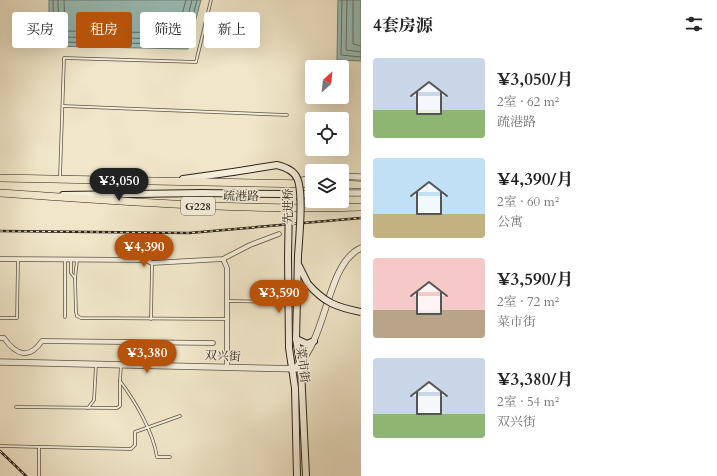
<!DOCTYPE html>
<html lang="zh">
<head>
<meta charset="utf-8">
<style>
	:root { --surface:#fff; --page:#f2f2f2; --text:#222; --muted:#767676; --accent:#b45309 }
	body { margin:0; font-family:Cardo,"Noto Serif SC",serif; background:var(--page); color:var(--text); height:100vh; display:flex; flex-direction:column; font-size:15px; white-space:nowrap }
	* { box-sizing:border-box; margin:0 }
	p { font-size:13px; color:var(--muted) }
	.icon { flex:none; width:22px; height:22px; fill:none; stroke:currentColor; stroke-width:2; stroke-linecap:round; stroke-linejoin:round }
	.map { position:relative; flex:1; overflow:hidden }
	.side { display:flex; flex-direction:column; background:var(--surface); width:356px }
	.side>* { flex:none }
	.guide { position:absolute; left:12px; top:12px; width:289px; height:36px; display:flex; gap:8px }
	.needle { width:26px; rotate:27deg }
	.controls { position:absolute; left:305px; top:60px; display:grid; gap:8px }
	.controls a { display:grid; place-items:center; width:44px; height:44px; border-radius:4px; background:var(--surface); box-shadow:0 4px 16px #0002; font-size:20px }
	.price { position:absolute; translate:-50% -34px; padding:0 9px; border-radius:14px; background:var(--accent); color:#fff; font-size:13px; line-height:26px; filter:drop-shadow(0 1px 2px #0008) }
	.price::after { content:''; position:absolute; left:50%; top:24px; width:12px; height:9px; margin-left:-6px; background:inherit; clip-path:polygon(0 0,100% 0,50% 100%) }
	.price.active { background:#222; color:#fff }
	ul { padding:0; list-style:none }
	li { display:flex; align-items:center; gap:12px; height:100px; padding:0 12px }
	li span { display:grid; place-items:center; flex:none; width:112px; height:80px; border-radius:4px; color:#555 }
	li>.icon { margin-inline-start:auto }
	span .icon { width:48px; height:48px; fill:#fffc; stroke-width:1 }
	li b { font-size:17px }
	h2 { display:flex; justify-content:space-between; align-items:center; height:48px; padding:0 12px; font-size:17px }
	.tag { padding:0 14px; border-radius:4px; background:var(--surface); box-shadow:0 4px 16px #0002; font-size:14px; line-height:36px }
	.tag.active { background:var(--accent); color:#fff }
	main { display:flex; flex:1; min-height:0 }
	.map>svg:first-child { display:block }
</style>
</head>
<body>
<main>
<div class="map">
<svg width="361" height="476" viewBox="0 0 361 476">
	<rect width="100%" height="100%" fill="#f0e6c9"/>
	<filter id="stains"><feTurbulence type="fractalNoise" baseFrequency=".005" numOctaves="4"/><feColorMatrix values="0 0 0 0 .2 0 0 0 0 .09 0 0 0 0 .02 0 0 0 .5 -.17"/></filter>
	<radialGradient id="worn" r=".72"><stop offset=".6" stop-color="#630" stop-opacity="0"/><stop offset="1" stop-color="#630" stop-opacity=".3"/></radialGradient>
	<!-- water -->
	<g fill="#9abfb8" stroke="#6e8178">
		<polygon points="49,0 201,0 188,49 49,46"/>
		<polygon points="338,0 361,0 361,61 337,60"/>
	</g>
	<g fill="none" stroke-linecap="round" stroke-linejoin="round">
		<!-- shore -->
		<g stroke="#637168" stroke-width="1">
			<polyline points="53,0 54,42 184,44 186,43 197,0"/>
			<polyline points="58,0 59,37 180,39 182,38 192,0"/>
			<polyline points="64,0 65,31 175,33 177,32 186,0"/>
			<polyline points="342,0 341,55 361,57"/>
			<polyline points="347,0 346,50 361,52"/>
			<polyline points="353,0 353,44 361,46"/>
		</g>
		<defs>
			<g id="service">
				<polyline points="63,106 287,115"/>
				<polyline points="60,177 64,58 196,62 211,0"/>
				<polyline points="65,260 65,317"/>
				<polyline points="71,260 71,273 75,278"/>
				<polyline points="77,260 75,278 76,312 77,316 81,318 226,319"/>
				<polyline points="228,301 287,302"/>
				<polyline points="0,318 17,318 18,259"/>
				<polyline points="151,319 152,264"/>
				<path d="M121,365L120,381C135,401 153,431 157,457H170"/>
				<polyline points="16,407 117,408 120,406 120,381"/>
				<polyline points="88,408 94,400 96,365"/>
				<polyline points="0,446 131,449 135,445 135,432 180,416"/>
				<polyline points="39,447 39,476"/>
			</g>
			<g id="minor">
				<polyline points="0,259 146,260 152,263 223,259 250,245 279,234"/>
				<polyline points="223,259 227,268 227,367"/>
				<path d="M0,338H4C16,355 29,360 42,341L213,343"/>
			</g>
			<g id="tertiary">
				<polyline points="342,176 361,177"/>
				<polyline points="295,182 312,178"/>
				<polyline points="342,193 361,193"/>
				<polyline points="300,199 304,194 312,193"/>
				<polyline points="0,362 301,369"/>
				<path d="M297,366C328,337 326,264 361,248"/>
			</g>
			<g id="secondary">
				<polyline points="183,179 233,172"/>
				<polyline points="63,195 202,193"/>
				<polyline points="298,256 296,339 301,369 306,476"/>
				<polyline points="288,257 289,348 295,388 297,476"/>
				<polyline points="299,266 308,284"/>
				<polyline points="296,339 307,344 314,341"/>
			</g>
			<g id="trunk">
				<polyline points="0,178 312,184"/>
				<polyline points="342,184 361,185"/>
				<path d="M0,193C120,201 240,211 361,207"/>
			</g>
		</defs>
		<!-- service casing -->
		<use href="#service" stroke="#5d5445" stroke-width="3.5"/>
		<!-- minor casing -->
		<use href="#minor" stroke="#5d5445" stroke-width="5.5"/>
		<!-- tertiary casing -->
		<use href="#tertiary" stroke="#5d5445" stroke-width="7"/>
		<!-- secondary casing -->
		<use href="#secondary" stroke="#2c2319" stroke-width="8"/>
		<!-- trunk casing -->
		<use href="#trunk" stroke="#2c2319" stroke-width="8"/>
		<!-- service -->
		<use href="#service" stroke="#f5efdc" stroke-width="2"/>
		<!-- minor -->
		<use href="#minor" stroke="#f5efdc" stroke-width="4"/>
		<!-- tertiary -->
		<use href="#tertiary" stroke="#f5efdc" stroke-width="5.5"/>
		<!-- secondary -->
		<use href="#secondary" stroke="#f5efdc" stroke-width="6"/>
		<!-- trunk -->
		<use href="#trunk" stroke="#f0e6c9" stroke-width="7"/>
		<defs>
			<g id="rail">
				<polyline points="0,231 189,233 361,218"/>
				<polyline points="0,451 26,476"/>
			</g>
		</defs>
		<!-- rail casing -->
		<use href="#rail" stroke="#2c2319" stroke-width="2.5"/>
		<!-- rail -->
		<use href="#rail" stroke="#f5efdc" stroke-width="1" stroke-dasharray="3" stroke-linecap="butt"/>
		<defs>
			<g id="secondary-bridge">
				<path d="M233,172L277,165C285,167 294,171 297,178C304,192 299,239 298,256"/>
				<polyline points="202,193 283,194 289,202 288,257"/>
				<path d="M308,284C325,303 336,307 361,312"/>
			</g>
		</defs>
		<!-- secondary-bridge casing -->
		<use href="#secondary-bridge" stroke="#2c2319" stroke-width="8" stroke-linecap="butt"/>
		<!-- secondary-bridge -->
		<use href="#secondary-bridge" stroke="#f5efdc" stroke-width="6"/>
	</g>
	<g text-anchor="middle" dominant-baseline="central" stroke-width="3" stroke-linejoin="round" paint-order="stroke">
		<!-- shield labels -->
		<rect fill="#f5efdc" stroke="#686054" stroke-width="1" x="181" y="197" width="34" height="18" rx="3"/>
		<g font-size="11" font-weight="bold" fill="#2c2319">
			<text x="198" y="206">G228</text>
		</g>
		<!-- street labels -->
		<g font-size="12" fill="#2c2319" stroke="#f5efdc">
			<text transform="translate(241 196) rotate(1)">疏港路</text>
			<text transform="translate(288 206) rotate(-90)">先进桥</text>
			<text transform="translate(223 356) rotate(2)">双兴街</text>
			<text transform="translate(303 365) rotate(82)">菜市街</text>
		</g>
	</g>
	<rect width="100%" height="100%" filter="url(#stains)"/>
	<rect width="100%" height="100%" fill="url(#worn)"/>
</svg>
<div class="controls">
<a><svg class="needle" viewBox="-14 -14 28 28"><path d="M0-13l5 13h-10z" fill="#e53935"/><path d="M0 13l5-13h-10z" fill="#767676"/></svg></a>
<a><svg class="icon" aria-label="locate" viewBox="0 0 24 24"><circle cx="12" cy="12" r="6"/><path d="M12 2v4M12 18v4M2 12h4M18 12h4"/></svg></a>
<a><svg class="icon" aria-label="layers" viewBox="0 0 24 24"><path d="M12 4l9 5-9 5-9-5zM3 14l9 5 9-5"/></svg></a>
</div>
<b class="price active" style="left:119px;top:202px">¥3,050</b>
<b class="price" style="left:144px;top:268px">¥4,390</b>
<b class="price" style="left:279px;top:314px">¥3,590</b>
<b class="price" style="left:147px;top:374px">¥3,380</b>
<div class="guide">
<a class="tag">买房</a>
<a class="tag active">租房</a>
<a class="tag">筛选</a>
<a class="tag">新上</a>
</div>
</div>
<section class="side">
<h2>4套房源<svg class="icon" aria-label="filters" viewBox="0 0 24 24"><path d="M4 7h16M4 17h16"/><circle cx="9" cy="7" r="2"/><circle cx="15" cy="17" r="2"/></svg></h2>
<ul>
<li><span style="background:linear-gradient(#c9d6e8 65%,#8fb573 0)"><svg class="icon" aria-label="home" viewBox="0 0 24 24"><path d="M3 11l9-7 9 7M6 9v11h12V9"/></svg></span><div><b>¥3,050/月</b><p>2室 · 62 m²</p><p>疏港路</p></div></li>
<li><span style="background:linear-gradient(#bfe0f5 70%,#c2b280 0)"><svg class="icon" aria-label="home" viewBox="0 0 24 24"><path d="M3 11l9-7 9 7M6 9v11h12V9"/></svg></span><div><b>¥4,390/月</b><p>2室 · 60 m²</p><p>公寓</p></div></li>
<li><span style="background:linear-gradient(#f6c9c9 65%,#b9a48a 0)"><svg class="icon" aria-label="home" viewBox="0 0 24 24"><path d="M3 11l9-7 9 7M6 9v11h12V9"/></svg></span><div><b>¥3,590/月</b><p>2室 · 72 m²</p><p>菜市街</p></div></li>
<li><span style="background:linear-gradient(#c9d6e8 70%,#8fb573 0)"><svg class="icon" aria-label="home" viewBox="0 0 24 24"><path d="M3 11l9-7 9 7M6 9v11h12V9"/></svg></span><div><b>¥3,380/月</b><p>2室 · 54 m²</p><p>双兴街</p></div></li>
</ul>
</section>
</main>
</body>
</html>
